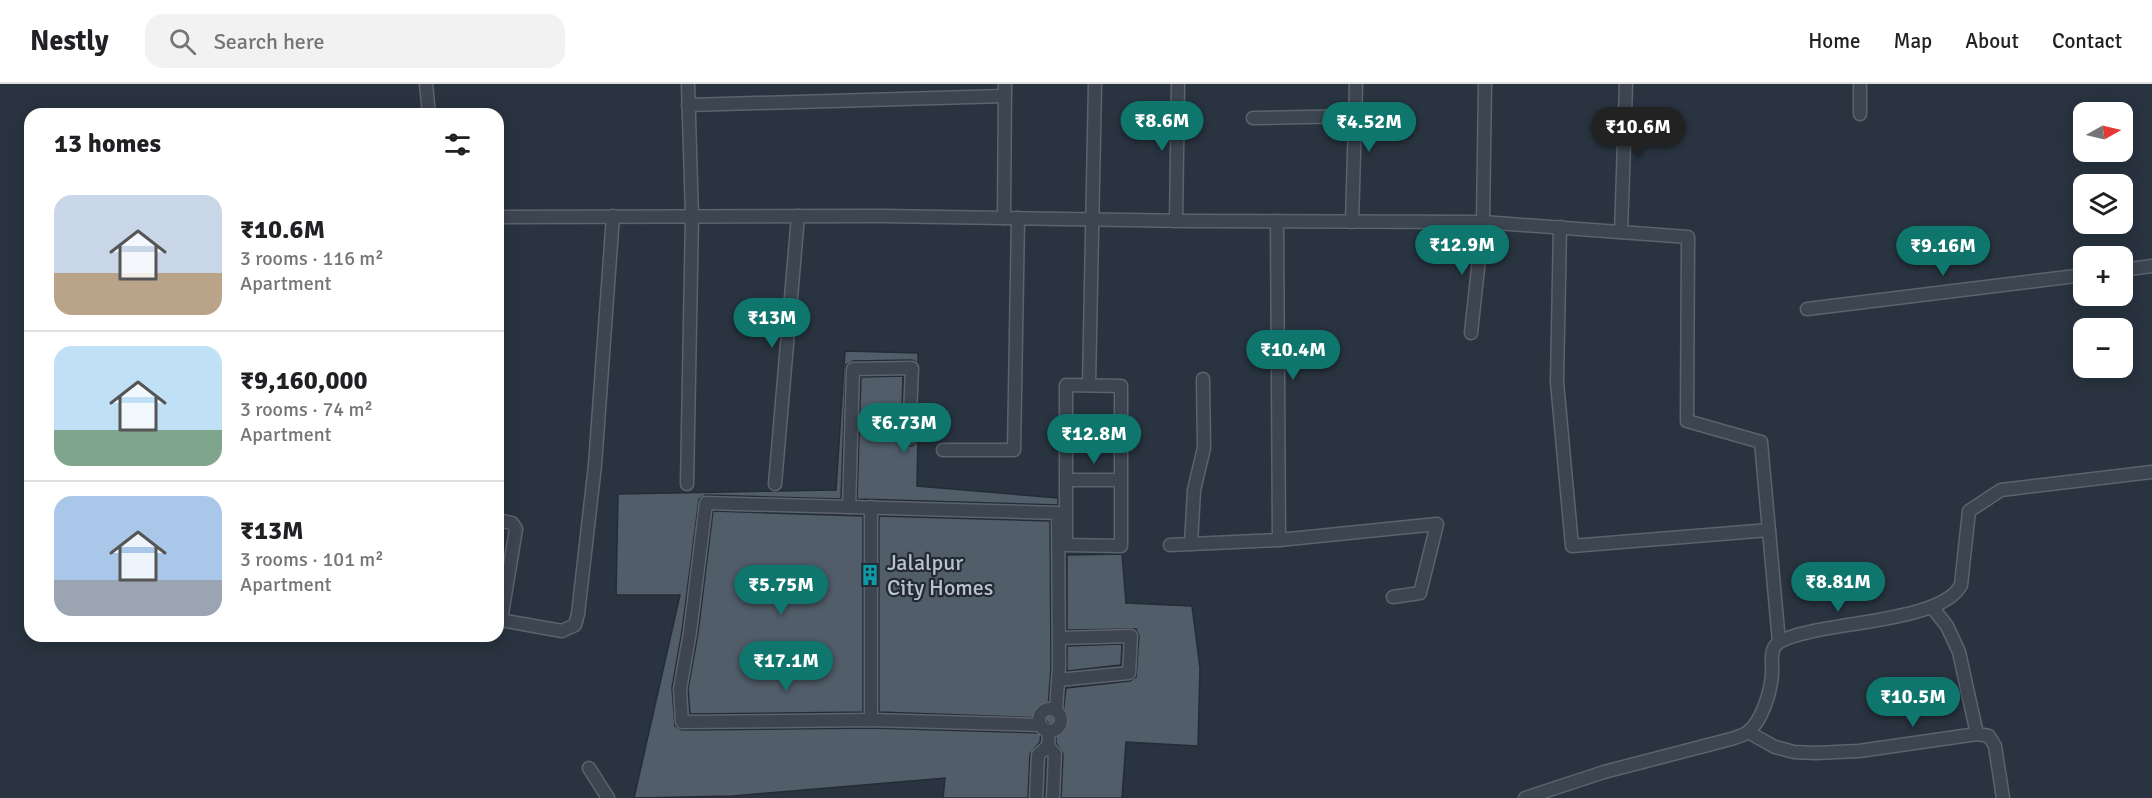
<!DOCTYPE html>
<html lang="en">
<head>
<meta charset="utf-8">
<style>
	:root { --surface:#fff; --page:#f2f2f2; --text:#202124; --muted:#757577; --line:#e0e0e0; --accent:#0f766e }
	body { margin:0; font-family:Signika,sans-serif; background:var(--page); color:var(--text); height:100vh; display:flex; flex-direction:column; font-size:22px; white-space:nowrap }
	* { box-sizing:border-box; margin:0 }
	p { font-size:20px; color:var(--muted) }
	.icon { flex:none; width:33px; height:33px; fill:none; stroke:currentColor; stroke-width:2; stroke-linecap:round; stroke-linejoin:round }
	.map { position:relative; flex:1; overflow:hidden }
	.panel { position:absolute; left:24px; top:24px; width:480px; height:534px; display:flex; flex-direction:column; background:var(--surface); border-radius:18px; box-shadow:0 3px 15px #0003 }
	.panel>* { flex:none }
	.needle { width:39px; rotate:82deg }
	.fabs { position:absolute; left:2073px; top:18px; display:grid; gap:12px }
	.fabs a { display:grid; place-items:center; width:60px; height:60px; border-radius:12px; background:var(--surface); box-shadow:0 3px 15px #0003; font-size:30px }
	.price { position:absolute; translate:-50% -51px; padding:0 14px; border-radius:21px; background:var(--accent); color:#fff; font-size:20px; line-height:39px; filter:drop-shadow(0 2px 3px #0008) }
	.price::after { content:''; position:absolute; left:50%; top:36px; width:18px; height:14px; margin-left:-9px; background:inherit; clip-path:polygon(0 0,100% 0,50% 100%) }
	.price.selected { background:#222; color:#fff }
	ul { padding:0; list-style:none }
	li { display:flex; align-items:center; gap:18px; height:150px; padding:0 30px }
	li+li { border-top:2px solid var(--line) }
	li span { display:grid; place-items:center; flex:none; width:168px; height:120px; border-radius:18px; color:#555 }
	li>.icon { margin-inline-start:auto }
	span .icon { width:72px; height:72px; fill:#fffc; stroke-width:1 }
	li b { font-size:26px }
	h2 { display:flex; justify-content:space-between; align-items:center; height:72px; padding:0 30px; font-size:26px }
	header { display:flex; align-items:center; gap:36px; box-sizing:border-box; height:84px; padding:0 30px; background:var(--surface); border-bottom:2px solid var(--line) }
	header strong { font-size:28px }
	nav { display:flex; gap:33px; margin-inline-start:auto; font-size:21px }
	.search { width:420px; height:54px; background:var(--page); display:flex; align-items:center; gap:15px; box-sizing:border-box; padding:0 21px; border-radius:18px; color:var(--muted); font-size:22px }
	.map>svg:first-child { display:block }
</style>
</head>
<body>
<header>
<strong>Nestly</strong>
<div class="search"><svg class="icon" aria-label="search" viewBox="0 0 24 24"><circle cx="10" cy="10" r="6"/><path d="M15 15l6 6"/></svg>Search here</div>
<nav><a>Home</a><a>Map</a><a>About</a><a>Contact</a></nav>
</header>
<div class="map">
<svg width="2152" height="714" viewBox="0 0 2152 714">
	<rect width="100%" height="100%" fill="#293440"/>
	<!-- building -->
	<g fill="#525d6a" stroke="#242c37" stroke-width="1.5">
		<polygon points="845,267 918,269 918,279 912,276 853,277 846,281 841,415 706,411 699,415 682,547 672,604 675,642 682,646 871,644 1041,649 1040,658 1030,670 1028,714 943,714 945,694 733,712 634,714 680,511 616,511 618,410 836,406"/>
		<polygon points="903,292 901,354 905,361 912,362 916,358 918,347 917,402 1058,414 1058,421 857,415 861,293"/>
		<polygon points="713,427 863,432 863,628 690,630 688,605 698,549"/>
		<polygon points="879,432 1050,437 1051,582 1048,625 1049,630 1055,634 1063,630 1066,604 1130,597 1136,593 1139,552 1136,545 1067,546 1067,471 1122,470 1126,519 1192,522 1200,584 1198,662 1126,658 1122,714 1061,714 1063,670 1056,659 1056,643 1048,639 1044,634 879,628"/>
		<polygon points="1122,560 1121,581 1067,587 1067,562"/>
	</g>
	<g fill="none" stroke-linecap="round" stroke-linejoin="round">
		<defs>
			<g id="street">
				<polyline points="426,0 429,30"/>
				<polyline points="688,21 1005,12"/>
				<polyline points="1860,30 1860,0"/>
				<polyline points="1253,34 1355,32"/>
				<polyline points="498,133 883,132 1190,137 1483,138 1688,153 1687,337 1761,358 1779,558"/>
				<polyline points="1004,134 1005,0"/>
				<polyline points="1176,137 1178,0"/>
				<polyline points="1277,137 1279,456"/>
				<polyline points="1352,138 1356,0"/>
				<polyline points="1560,143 1557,298 1572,462 1769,446"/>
				<polyline points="1621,148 1626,0"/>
				<polyline points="2122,186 2152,182"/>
				<polyline points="1807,225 2084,191"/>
				<polyline points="1471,249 1483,138 1485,0"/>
				<polygon points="1066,301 1121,302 1121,462 1066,461"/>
				<polyline points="1089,301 1095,0"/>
				<polyline points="943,366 1014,366 1018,134"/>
				<polyline points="1066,396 1121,396"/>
				<polyline points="687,400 692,132 688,0"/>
				<polyline points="775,400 798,132"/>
				<polyline points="849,423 853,285 912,284 909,354"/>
				<polyline points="498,436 512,439 516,445 501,536"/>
				<polyline points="1191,460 1194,406 1204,364 1203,295"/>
				<polyline points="1170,461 1279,456 1437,440 1420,509 1393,513"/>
				<polyline points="1932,523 1947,542 1959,568 1977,650"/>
				<polyline points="498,540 501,536 562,547 575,541 578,530 595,381 613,132"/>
				<polyline points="1058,596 1129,589 1131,552 1059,554"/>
				<circle cx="1050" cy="636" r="11"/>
				<polyline points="871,636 871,423"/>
				<polyline points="1040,641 871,636 682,638 680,605 690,548 706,419 1058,429 1059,582 1056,626"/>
				<polyline points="1748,648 1775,663 1794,668 1815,669 1859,667 1977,650 1989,652 1995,662 2003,714"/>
				<polyline points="1048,662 1055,670 1053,714"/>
				<polyline points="589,684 608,714"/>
				<polyline points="1036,714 1038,671 1048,662 1049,647"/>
				<path d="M1525,714L1604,688L1731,655C1737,653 1744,651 1748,648C1762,637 1771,607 1772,590C1773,578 1768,564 1781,557C1819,537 1941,540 1961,501L1969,427L2001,406L2152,388"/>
			</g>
		</defs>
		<!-- street casing -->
		<use href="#street" stroke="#5b636d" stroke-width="15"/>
		<!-- street -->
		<use href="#street" stroke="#3d4550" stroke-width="12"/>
	</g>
	<!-- icons -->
	<defs>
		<symbol id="building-bare" viewBox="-9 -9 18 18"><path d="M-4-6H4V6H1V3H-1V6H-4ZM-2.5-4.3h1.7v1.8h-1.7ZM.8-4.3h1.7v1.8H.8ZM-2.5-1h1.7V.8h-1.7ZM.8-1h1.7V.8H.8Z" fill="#0f9aa8" stroke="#212a35" stroke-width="2.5" paint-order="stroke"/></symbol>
	</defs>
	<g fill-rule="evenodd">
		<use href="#building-bare" x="855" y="476" width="30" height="30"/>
	</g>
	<g text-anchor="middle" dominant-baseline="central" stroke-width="4.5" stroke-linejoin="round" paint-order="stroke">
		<!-- poi labels -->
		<g font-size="22" fill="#bac1ca" stroke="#212a35" text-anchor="start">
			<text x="887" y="478">Jalalpur<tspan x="887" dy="25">City Homes</tspan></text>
		</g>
	</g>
</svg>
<div class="fabs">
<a><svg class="needle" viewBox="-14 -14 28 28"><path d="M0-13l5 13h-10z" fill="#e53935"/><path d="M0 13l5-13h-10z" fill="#757577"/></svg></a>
<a><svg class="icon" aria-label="layers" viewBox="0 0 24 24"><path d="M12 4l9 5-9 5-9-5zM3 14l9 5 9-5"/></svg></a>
<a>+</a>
<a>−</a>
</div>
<b class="price" style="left:1162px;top:68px">₹8.6M</b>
<b class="price" style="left:1369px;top:69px">₹4.52M</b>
<b class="price selected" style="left:1638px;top:74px">₹10.6M</b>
<b class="price" style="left:1462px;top:192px">₹12.9M</b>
<b class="price" style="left:1943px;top:193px">₹9.16M</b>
<b class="price" style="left:772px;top:265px">₹13M</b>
<b class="price" style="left:1293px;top:297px">₹10.4M</b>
<b class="price" style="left:904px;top:370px">₹6.73M</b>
<b class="price" style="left:1094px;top:381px">₹12.8M</b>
<b class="price" style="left:1838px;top:529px">₹8.81M</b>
<b class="price" style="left:781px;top:532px">₹5.75M</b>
<b class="price" style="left:786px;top:608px">₹17.1M</b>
<b class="price" style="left:1913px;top:644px">₹10.5M</b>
<section class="panel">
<h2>13 homes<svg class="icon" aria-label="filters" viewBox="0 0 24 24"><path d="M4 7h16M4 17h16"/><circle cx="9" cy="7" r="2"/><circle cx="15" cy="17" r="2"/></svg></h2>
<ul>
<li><span style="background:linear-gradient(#c9d6e8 65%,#b9a48a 0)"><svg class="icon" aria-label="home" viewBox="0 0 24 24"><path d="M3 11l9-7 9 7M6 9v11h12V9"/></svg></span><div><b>₹10.6M</b><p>3 rooms · 116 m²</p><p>Apartment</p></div></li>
<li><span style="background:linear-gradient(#bfe0f5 70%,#7fa58c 0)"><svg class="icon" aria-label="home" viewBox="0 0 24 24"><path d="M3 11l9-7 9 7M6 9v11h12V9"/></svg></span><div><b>₹9,160,000</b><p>3 rooms · 74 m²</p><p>Apartment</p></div></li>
<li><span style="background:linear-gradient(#a9c7e8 70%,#9aa5b1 0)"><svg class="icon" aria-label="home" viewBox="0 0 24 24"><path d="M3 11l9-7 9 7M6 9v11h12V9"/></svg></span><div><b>₹13M</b><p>3 rooms · 101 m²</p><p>Apartment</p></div></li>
</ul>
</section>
</div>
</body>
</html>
